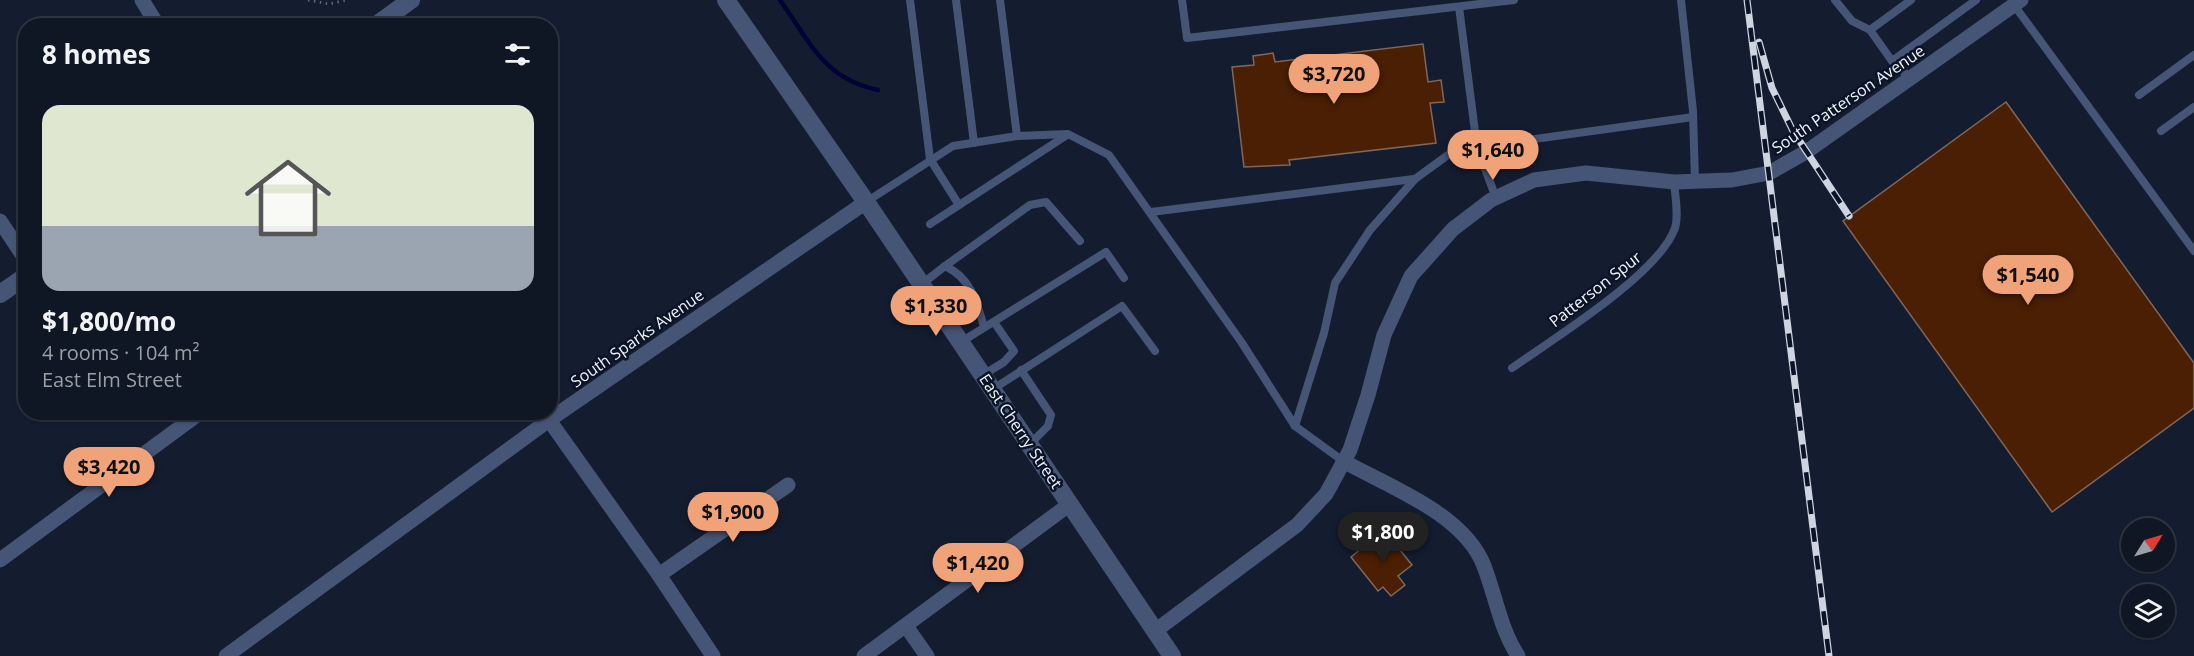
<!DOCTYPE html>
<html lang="en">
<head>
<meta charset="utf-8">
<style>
	:root { --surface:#0f1624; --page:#181f2c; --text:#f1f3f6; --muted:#9b9fa6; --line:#2f3541; --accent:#f0a279 }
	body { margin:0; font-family:"Open Sans",sans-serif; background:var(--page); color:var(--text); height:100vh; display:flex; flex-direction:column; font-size:22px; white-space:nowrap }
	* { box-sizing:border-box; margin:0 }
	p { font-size:20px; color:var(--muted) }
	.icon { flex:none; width:33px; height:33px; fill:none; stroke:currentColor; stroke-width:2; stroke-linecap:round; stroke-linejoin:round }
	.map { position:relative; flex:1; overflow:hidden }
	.drawer { position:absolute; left:18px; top:18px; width:540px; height:402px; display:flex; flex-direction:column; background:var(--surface); border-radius:24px; box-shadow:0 2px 4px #0004,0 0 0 2px var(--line) }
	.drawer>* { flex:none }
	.needle { width:39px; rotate:53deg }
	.tools { position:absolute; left:2121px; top:518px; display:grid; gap:12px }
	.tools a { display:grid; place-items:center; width:54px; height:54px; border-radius:50%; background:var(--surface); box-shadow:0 2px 4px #0004,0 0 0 2px var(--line); font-size:30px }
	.price { position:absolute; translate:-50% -51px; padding:0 14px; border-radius:21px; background:var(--accent); color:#111; font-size:20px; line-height:39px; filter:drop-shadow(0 2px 3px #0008) }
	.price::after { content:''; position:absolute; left:50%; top:36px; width:18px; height:14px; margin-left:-9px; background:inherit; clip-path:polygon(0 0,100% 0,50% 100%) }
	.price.active { background:#222; color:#fff }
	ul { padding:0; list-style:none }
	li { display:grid; align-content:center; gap:12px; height:318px; padding:0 24px }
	li span { display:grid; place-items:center; height:186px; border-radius:18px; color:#555 }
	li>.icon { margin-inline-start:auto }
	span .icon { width:108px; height:108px; fill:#fffc; stroke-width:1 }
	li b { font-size:26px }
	h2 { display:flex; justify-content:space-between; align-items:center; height:72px; padding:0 24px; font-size:26px }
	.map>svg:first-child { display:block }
</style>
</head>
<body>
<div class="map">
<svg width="2194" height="656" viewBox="0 0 2194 656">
	<rect width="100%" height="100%" fill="#141d30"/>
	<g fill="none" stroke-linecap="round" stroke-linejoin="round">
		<!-- stream -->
		<path stroke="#000236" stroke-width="4.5" d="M780,0C810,42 824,79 878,90"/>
	</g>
	<!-- building -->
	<g fill="#4a1f04" stroke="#816759" stroke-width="1.5">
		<polygon points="1423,44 1428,82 1441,80 1444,102 1430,103 1436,143 1289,160 1290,165 1244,167 1232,67 1254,65 1253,56 1273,53 1275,62"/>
		<polygon points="2006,102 2194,363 2194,408 2052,512 1843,221"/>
		<polygon points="1384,530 1412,565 1398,576 1405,585 1391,596 1383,587 1378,591 1351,557"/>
	</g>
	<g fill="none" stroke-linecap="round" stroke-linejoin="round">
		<!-- path -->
		<polyline stroke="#5c6475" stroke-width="3" stroke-dasharray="1.5 4.5" stroke-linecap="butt" points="308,0 329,4 347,0"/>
		<!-- service -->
		<g stroke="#465575" stroke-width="8">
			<polyline points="910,0 930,159 959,205"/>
			<polyline points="956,0 974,143"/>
			<polyline points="1000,0 1017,136"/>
			<polyline points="1182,0 1187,38 1514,0"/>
			<polyline points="1681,0 1693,111 1695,182"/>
			<polyline points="1835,0 1852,21 1870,30 1892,61 1911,79"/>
			<polyline points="2014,5 2194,251"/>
			<polyline points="1870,30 1911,0"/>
			<polyline points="1892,61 1976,0"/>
			<polyline points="2139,95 2194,55"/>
			<polyline points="2161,131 2194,107"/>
			<polyline points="1496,198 1477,147 1693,117"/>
			<polyline points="866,202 953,146 1017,136 1068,134 1109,155 1242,343 1295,426 1343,461"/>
			<polyline points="1151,212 1414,179"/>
			<polyline points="930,224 1067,135"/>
			<polyline points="945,266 1030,205 1046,202 1080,241"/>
			<path d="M922,284L945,266C971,278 977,302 984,327"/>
			<polyline points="961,342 1106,252 1124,278"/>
			<path d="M1512,368C1553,339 1659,274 1675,228C1679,216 1675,195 1674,182"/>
			<polyline points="1021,370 1051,415 1048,426 1030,444"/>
			<polyline points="983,375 1004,362 1014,351 994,322"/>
			<polyline points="993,389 1122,306 1155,351"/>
			<polyline points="1295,426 1324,333 1335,283 1370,230 1415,179 1452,152 1477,147 1459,7"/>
		</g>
		<!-- minor -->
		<g stroke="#465575" stroke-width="15">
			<polyline points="142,0 158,26"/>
			<polyline points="0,221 26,260"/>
			<polyline points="549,420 659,575 713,656"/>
			<path d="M1343,461C1390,487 1464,514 1484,566C1496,597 1500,628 1518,656"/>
			<polyline points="0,560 201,412"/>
			<polyline points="659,575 788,485"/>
			<polyline points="906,626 927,656"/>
			<polyline points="1155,631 1297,525 1326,494 1350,450 1368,395 1384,335 1411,276 1453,229 1491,200 1534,180 1586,173 1674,182 1732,180 1769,173 1806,152 2021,0"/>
			<polyline points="226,656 549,420 866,202"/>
			<polyline points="864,656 1070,504"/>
		</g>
		<!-- tertiary -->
		<g stroke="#465575" stroke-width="18">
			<polyline points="726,0 866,202 1172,656"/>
			<polyline points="375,26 411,0"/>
			<polyline points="0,294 26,276"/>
		</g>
		<defs>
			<g id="rail">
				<polyline points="1747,0 1829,656"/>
				<polyline points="1759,42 1772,88 1793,131 1849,216"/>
			</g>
		</defs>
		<!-- rail casing -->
		<use href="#rail" stroke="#ced5e1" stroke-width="7"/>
		<!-- rail -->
		<use href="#rail" stroke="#0b1426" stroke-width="4.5" stroke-dasharray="14" stroke-linecap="butt"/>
	</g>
	<g text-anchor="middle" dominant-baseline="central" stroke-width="5" stroke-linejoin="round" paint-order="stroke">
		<!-- street labels -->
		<g font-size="16" fill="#eef4ff" stroke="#0b1426">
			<text transform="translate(1848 99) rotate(-34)">South Patterson Avenue</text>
			<text transform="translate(1595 289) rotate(-38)">Patterson Spur</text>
			<text transform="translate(637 338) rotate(-35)">South Sparks Avenue</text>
			<text transform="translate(1021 431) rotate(56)">East Cherry Street</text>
		</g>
	</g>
</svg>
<div class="tools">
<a><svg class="needle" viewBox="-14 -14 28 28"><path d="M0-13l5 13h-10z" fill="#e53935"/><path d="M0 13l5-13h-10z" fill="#9b9fa6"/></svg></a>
<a><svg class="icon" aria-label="layers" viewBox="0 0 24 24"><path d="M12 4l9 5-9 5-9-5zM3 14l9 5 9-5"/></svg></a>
</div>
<b class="price" style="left:1334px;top:105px">$3,720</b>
<b class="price" style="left:1493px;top:181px">$1,640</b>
<b class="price" style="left:2028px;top:306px">$1,540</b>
<b class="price" style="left:936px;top:337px">$1,330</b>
<b class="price" style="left:109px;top:498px">$3,420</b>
<b class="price" style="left:733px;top:543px">$1,900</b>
<b class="price active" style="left:1383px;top:563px">$1,800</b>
<b class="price" style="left:978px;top:594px">$1,420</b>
<section class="drawer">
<h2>8 homes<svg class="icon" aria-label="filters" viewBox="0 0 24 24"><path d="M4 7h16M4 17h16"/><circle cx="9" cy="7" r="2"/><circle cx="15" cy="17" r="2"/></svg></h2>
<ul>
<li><span style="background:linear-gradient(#dfe7d0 65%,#9aa5b1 0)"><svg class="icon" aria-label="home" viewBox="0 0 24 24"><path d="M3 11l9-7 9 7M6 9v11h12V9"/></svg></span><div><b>$1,800/mo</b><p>4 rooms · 104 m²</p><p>East Elm Street</p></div></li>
</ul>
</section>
</div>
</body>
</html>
